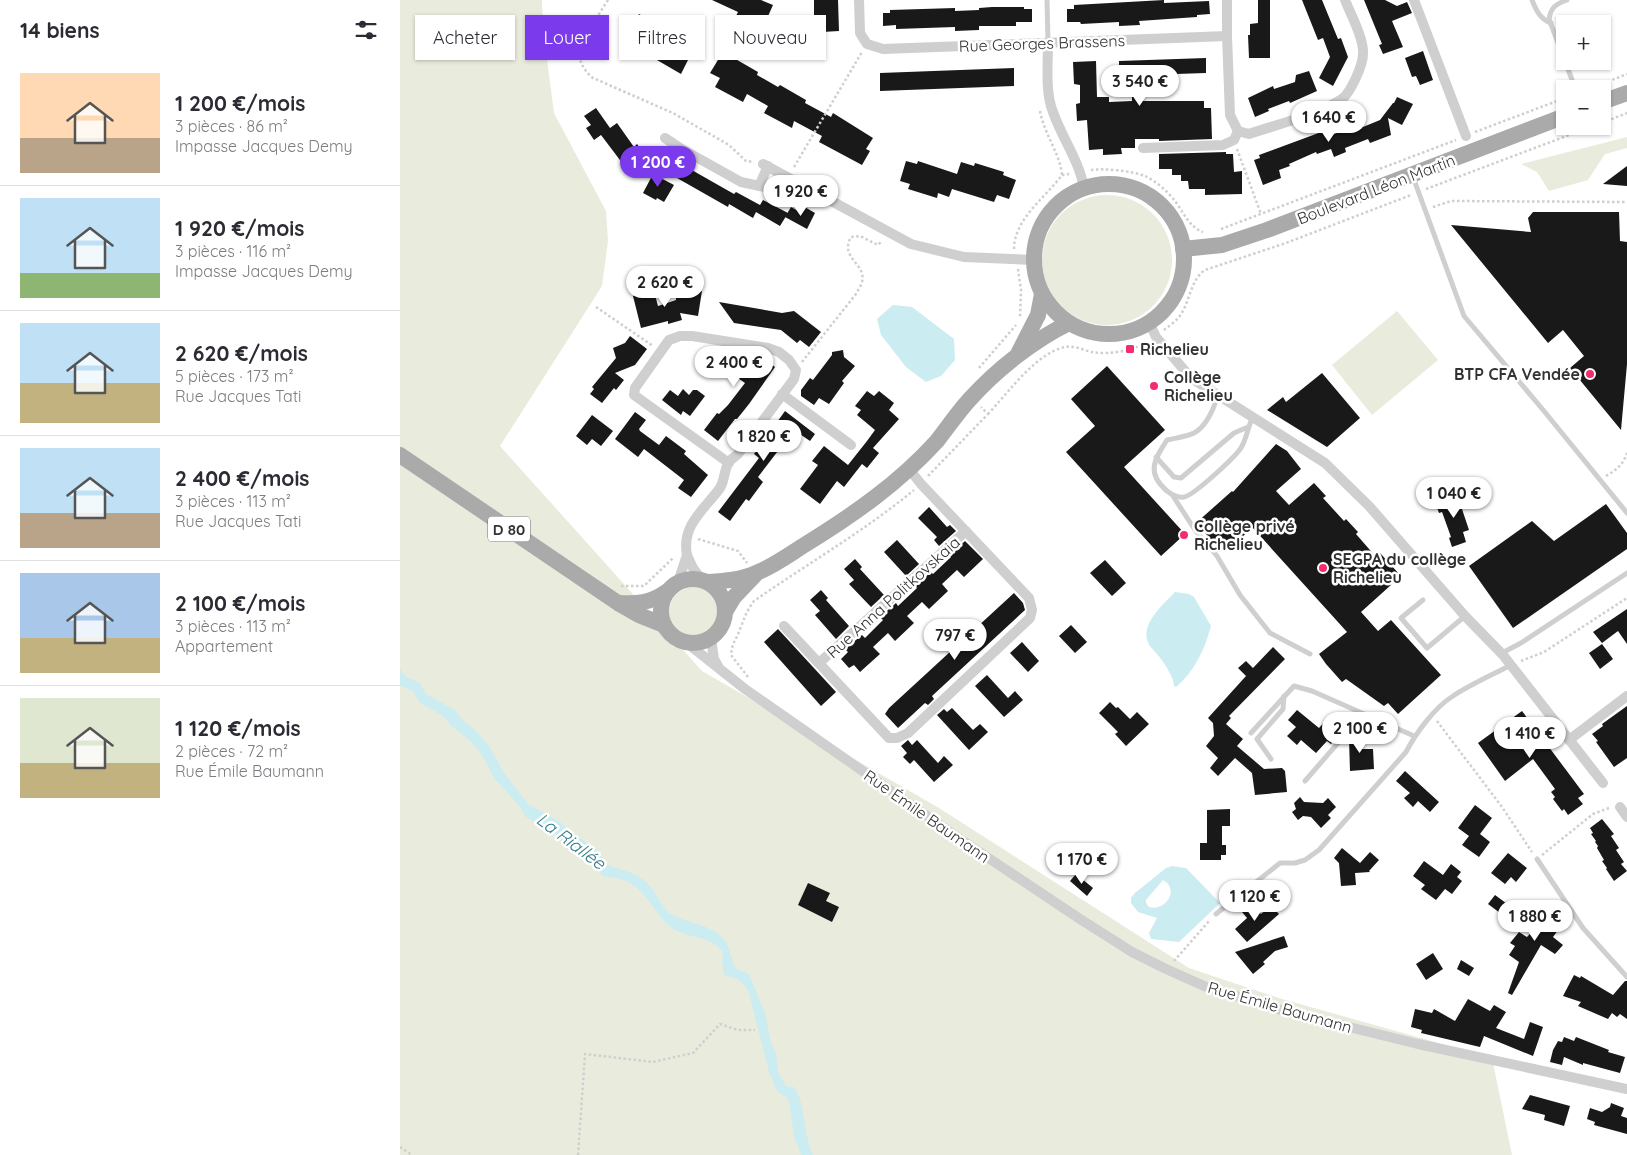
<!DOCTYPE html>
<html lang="fr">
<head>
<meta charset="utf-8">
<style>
	:root { --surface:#fff; --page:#f7f7f7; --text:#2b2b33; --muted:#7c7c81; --line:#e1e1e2; --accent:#7c3aed }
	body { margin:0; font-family:Quicksand,sans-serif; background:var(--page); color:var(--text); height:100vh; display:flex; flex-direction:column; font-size:19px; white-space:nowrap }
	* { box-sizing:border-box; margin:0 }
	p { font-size:16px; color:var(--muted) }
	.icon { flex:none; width:28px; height:28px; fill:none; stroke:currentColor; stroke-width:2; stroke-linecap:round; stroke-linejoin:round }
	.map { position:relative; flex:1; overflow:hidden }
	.panel { display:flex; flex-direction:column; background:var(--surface); width:400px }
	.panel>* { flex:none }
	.banner { position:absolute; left:15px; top:15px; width:475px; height:45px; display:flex; gap:10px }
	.buttons { position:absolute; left:1156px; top:15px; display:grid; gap:10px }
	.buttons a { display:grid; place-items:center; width:55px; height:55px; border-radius:0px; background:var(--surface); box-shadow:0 1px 4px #0004; font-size:25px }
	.price { position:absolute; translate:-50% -42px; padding:0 11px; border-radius:18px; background:#fff; color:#222; font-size:16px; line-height:32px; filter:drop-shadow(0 1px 2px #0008) }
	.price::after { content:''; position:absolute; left:50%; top:30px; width:15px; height:11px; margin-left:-8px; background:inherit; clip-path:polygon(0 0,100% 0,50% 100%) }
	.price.selected { background:var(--accent); color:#fff }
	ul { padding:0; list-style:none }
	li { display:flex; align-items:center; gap:15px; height:125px; padding:0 20px }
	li+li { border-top:1px solid var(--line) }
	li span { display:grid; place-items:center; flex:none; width:140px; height:100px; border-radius:0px; color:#555 }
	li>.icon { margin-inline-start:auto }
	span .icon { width:60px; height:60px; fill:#fffc; stroke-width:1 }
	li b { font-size:21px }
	h2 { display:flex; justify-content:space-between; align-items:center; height:60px; padding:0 20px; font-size:21px }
	.chip { padding:0 18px; border-radius:0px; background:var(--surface); box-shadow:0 1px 4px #0004; font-size:18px; line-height:45px }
	.chip.selected { background:var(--accent); color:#fff }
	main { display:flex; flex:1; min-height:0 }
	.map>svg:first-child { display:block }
</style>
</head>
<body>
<main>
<section class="panel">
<h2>14 biens<svg class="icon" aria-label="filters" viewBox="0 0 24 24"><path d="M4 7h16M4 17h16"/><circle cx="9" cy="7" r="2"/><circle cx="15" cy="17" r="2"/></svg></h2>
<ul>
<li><span style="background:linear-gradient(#ffd9b3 65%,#b9a48a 0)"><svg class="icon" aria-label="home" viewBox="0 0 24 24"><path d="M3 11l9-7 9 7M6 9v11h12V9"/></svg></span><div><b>1 200 €/mois</b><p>3 pièces · 86 m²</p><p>Impasse Jacques Demy</p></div></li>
<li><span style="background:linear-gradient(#bfe0f5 75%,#8fb573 0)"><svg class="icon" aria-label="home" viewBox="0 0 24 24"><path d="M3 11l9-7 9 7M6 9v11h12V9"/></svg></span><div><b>1 920 €/mois</b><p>3 pièces · 116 m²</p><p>Impasse Jacques Demy</p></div></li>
<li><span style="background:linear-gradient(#bfe0f5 60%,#c2b280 0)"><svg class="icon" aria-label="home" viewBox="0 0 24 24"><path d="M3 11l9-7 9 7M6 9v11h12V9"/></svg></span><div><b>2 620 €/mois</b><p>5 pièces · 173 m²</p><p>Rue Jacques Tati</p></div></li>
<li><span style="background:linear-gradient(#bfe0f5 65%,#b9a48a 0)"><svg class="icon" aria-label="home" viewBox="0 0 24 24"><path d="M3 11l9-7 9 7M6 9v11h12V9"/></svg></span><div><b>2 400 €/mois</b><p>3 pièces · 113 m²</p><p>Rue Jacques Tati</p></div></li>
<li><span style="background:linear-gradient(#a9c7e8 65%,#c2b280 0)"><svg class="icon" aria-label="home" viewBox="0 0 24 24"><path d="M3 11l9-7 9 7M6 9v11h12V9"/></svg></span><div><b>2 100 €/mois</b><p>3 pièces · 113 m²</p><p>Appartement</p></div></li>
<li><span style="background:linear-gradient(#dfe7d0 65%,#c2b280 0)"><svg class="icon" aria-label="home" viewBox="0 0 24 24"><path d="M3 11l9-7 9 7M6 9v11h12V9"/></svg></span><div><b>1 120 €/mois</b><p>2 pièces · 72 m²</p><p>Rue Émile Baumann</p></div></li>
</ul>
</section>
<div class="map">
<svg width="1227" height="1155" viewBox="0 0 1227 1155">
	<rect width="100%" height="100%" fill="#fff"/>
	<!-- green -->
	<g fill="#e9ecdd">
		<polygon points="0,0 142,0 143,28 154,113 206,211 208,241 202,286 100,446 302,671 539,808 789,968 882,999 1092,1058 1112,1155 0,1155"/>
		<polygon points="1227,137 1227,148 1205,154 1188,180 1149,191 1137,172 1121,164"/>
		<circle cx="707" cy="260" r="65"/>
		<polygon points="997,311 1038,360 972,415 932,365"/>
		<circle cx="294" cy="612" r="25"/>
	</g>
	<!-- water -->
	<g fill="#cbecf0" fill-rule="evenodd">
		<polygon points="493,305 512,307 554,339 555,360 541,376 526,382 506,367 481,335 477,319"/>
		<path d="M775,592L789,594L794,597L811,626C805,649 794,672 776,687L774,686C774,679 770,674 767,668C762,659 756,653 750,646C737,626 763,605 775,592Z"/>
		<path d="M0,669L5,676L20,683L26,694L55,710L64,721L78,733L89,746L104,773L129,805L159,821L173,834L182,839L200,853L205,864C220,870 234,871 247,883C256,891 260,906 270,913C286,924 308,923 322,937C332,947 330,965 339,970C342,972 346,972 349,974L365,1013L371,1043L376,1053L378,1072L386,1086L394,1087C406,1104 403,1134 413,1155H401L394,1136L389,1102L386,1097L379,1093L376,1089L369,1072L348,990L338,979L324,975L322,960L323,952C311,936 294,939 277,931C256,920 250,893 228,882C220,877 210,878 202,876L193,860L162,841L154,832L126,817L120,807L94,778L82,755L72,742L51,726L43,716L19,702L13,691L0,686Z"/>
		<path d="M772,866L786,868L820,903L779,942L751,939L749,933L757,918L738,912L731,903V898L735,893L766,868ZM763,880C780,889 766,912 749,907L746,903V900Z"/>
	</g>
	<!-- building -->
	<g fill="#191919">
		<polygon points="312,0 361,0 373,5 365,23 353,18 351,22 336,16 338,12"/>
		<polygon points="414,0 438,0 439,31 422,32 422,21 414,21"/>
		<polygon points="764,0 764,3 809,1 810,14 797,15 797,17 739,21 740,25 719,26 719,22 681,24 680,22 667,22 667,9 674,9 674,5"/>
		<polygon points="858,0 870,0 870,58 849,58 848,35 850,35 850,24 858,23"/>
		<polygon points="902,0 922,0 938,39 941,38 948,57 933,86 919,78 930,57 923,38 918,40"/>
		<polygon points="964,0 985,0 997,6 1007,2 1012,13 992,21 1003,47 983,54 979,45 982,44"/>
		<polygon points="592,7 624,7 624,9 632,9 632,22 616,22 616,26 579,26 579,30 555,31 555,27 496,29 496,25 483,26 483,13 490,13 490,10 555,8 555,11 579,10 579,8"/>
		<polygon points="239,14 292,45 286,56 289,58 281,74 226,42"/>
		<polygon points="1023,51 1033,80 1020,85 1016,76 1012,77 1005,58"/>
		<polygon points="321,55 330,60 332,57 358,72 357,75 378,87 380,85 406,100 405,103 431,117 433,113 473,138 466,149 470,151 462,165 419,142 422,136 394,121 392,128 364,113 368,106 347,94 343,102 315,87 320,78 310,73"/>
		<polygon points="806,58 806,73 776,74 776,77 742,76 743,101 804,101 804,108 811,108 812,139 759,141 759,139 735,139 735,148 721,148 722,154 703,155 703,149 689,150 687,120 677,121 676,104 680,103 680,85 674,84 673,62 696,61 697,97 709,97 709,102 732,101 732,78 719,78 719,61"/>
		<polygon points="614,68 614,86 480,91 480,73"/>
		<polygon points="909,71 917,91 890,103 889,101 868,109 869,111 855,117 848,98 873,86 874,89 895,82 896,75"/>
		<polygon points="997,97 1013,104 1002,125 988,118 991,135 970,143 968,139 945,148 946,152 934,157 931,149 917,154 916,152 889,164 890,166 879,170 881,178 863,185 854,160 860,158 859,155 924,131 926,137 956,126 956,128 963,125 963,127 980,120 993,103 994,103"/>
		<polygon points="196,108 210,128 217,123 234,147 237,144 250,162 232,176 201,135 194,140 186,128 191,125 184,116"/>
		<polygon points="826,152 826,154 833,154 834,172 842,171 842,194 805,195 805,189 789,189 788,181 781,181 781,175 772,175 772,169 759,169 759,154"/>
		<polygon points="506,161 517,164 518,161 557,174 561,162 574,166 575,163 604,172 603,175 616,180 609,199 597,195 594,202 552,189 549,197 538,193 537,198 508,189 510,184 500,181"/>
		<polygon points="1227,166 1227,186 1203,184"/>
		<polygon points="283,168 289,171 290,169 334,194 336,192 360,205 363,200 388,213 380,226 356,212 353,218 329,204 328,207 277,178"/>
		<polygon points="253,174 274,185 264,202 257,198 256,200 243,193"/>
		<polygon points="403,206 415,213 407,229 385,217 391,207 400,212"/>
		<polygon points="1133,212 1219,212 1220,241 1227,242 1227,364 1221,430 1170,368 1184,356 1163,330 1148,343 1051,225 1131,232 1128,218"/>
		<polygon points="254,291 258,306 276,300 276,297 302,291 298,316 280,313 282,320 268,324 268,321 241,328 233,296"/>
		<polygon points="319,302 382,313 394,311 421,332 409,347 400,340 397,343 381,330 334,323"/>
		<polygon points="230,336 247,349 235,365 215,373 224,380 216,390 214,388 202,403 190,394 194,389 192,387 216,358 213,348 225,343"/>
		<polygon points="443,350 444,357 455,366 442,381 444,383 429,404 419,398 414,405 401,396 401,390 410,378 413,380 432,355 432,352"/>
		<polygon points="300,351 327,355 349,371 361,356 375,367 349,404 337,419 335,419 318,441 304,430 317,413 319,414 328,405 345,383 318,364 316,376 304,375 305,364 298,363"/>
		<polygon points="707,366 765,430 724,467 785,534 761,556 666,452 695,426 671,399"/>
		<polygon points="922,373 960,418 927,447 867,410 883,397 886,402"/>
		<polygon points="283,389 289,395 293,390 297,390 305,396 290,416 283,411 281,415 262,400 270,390 278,396"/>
		<polygon points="467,391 474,396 479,391 494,403 489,410 499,419 473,448 479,453 467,468 462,464 444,487 437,481 420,504 400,489 418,465 412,461 424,446 448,465 467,441 475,430 457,415 461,410 455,406"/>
		<polygon points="385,411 415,434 410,441 394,430 358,477 363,482 349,501 346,499 330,521 318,512 359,458 354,454"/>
		<polygon points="235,412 246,420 239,429 240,431 259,445 266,436 286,451 284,454 308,475 291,497 278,488 284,480 244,449 238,457 215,439"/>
		<polygon points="192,415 213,431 201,446 192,439 187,445 176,436"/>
		<polygon points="876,444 887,451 901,469 876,491 889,505 914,483 926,496 923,498 944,521 946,519 958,532 956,534 976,557 980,553 1001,576 961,612 978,631 991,620 1041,675 998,714 988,703 984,706 946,679 942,682 926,664 919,654 947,632 852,527 831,549 822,539 816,545 796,523 832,491 833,492"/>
		<polygon points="1057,494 1069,530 1063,532 1066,542 1052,547 1049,538 1051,537 1042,512 1039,513 1035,502"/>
		<polygon points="1206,504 1227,533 1227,549 1113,628 1069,566 1132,521 1154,541"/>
		<polygon points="529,507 547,527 550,525 556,531 539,546 534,540 537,537 518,518"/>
		<polygon points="497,540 519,564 506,576 484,552"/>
		<polygon points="565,541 583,559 564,577 557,570 542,584 548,591 529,609 522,602 507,616 514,623 495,641 488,633 473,647 480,654 460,672 454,665 449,668 441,659 448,652 445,649 462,635 465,638 483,620 480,617 496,603 498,606 517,588 515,586 531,572 533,574 551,557 549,555"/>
		<polygon points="455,559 462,567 460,569 484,595 471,607 449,584 454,580 444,569"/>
		<polygon points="705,560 726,583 712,596 690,573"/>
		<polygon points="421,590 428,598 426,600 449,626 436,639 415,615 420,611 410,600"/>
		<polygon points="614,593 623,603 625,610 532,696 534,699 528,705 525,703 498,728 485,714 489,708"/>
		<polygon points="1227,609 1227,644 1218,631 1202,643 1193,632"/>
		<polygon points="671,625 687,642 675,653 659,636"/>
		<polygon points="378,629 436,692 421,706 364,642"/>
		<polygon points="622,642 639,661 628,672 610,653"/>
		<polygon points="1202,644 1213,659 1200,669 1189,653"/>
		<polygon points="873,647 885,659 829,716 831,718 826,724 843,739 837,746 864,769 882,768 885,771 887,792 855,795 852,773 835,758 818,776 810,768 818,758 806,746 814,736 813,723 808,718 846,676 838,668 846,661 853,668"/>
		<polygon points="587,675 608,698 615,691 623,700 604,717 575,686"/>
		<polygon points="710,702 716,708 718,707 730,719 737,712 749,724 726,746 715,734 718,732 699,713"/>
		<polygon points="1227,706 1227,758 1214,767 1196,742 1198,741 1192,734 1203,726 1202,724"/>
		<polygon points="552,708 573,730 580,724 588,732 569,750 537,715 544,709 547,712"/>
		<polygon points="897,710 919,728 928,718 942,731 931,744 927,741 916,753 901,740 897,745 887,736 896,727 888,720"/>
		<polygon points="1122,711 1184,794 1178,798 1183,804 1168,815 1164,809 1162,811 1153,799 1155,797 1151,792 1155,789 1133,759 1105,781 1078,743"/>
		<polygon points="957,730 967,738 957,749 973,749 974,769 950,771 949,739"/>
		<polygon points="508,740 512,745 517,740 538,763 544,756 553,765 534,782 514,760 510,764 503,757 507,753 501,746"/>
		<polygon points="1005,771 1039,802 1030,812 1018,801 1013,807 1004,798 1010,793 996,781"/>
		<polygon points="900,797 904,802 923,803 928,798 936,807 928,815 931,818 921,828 911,817 903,816 898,820 892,812 896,809 894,803"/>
		<polygon points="1075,805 1092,818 1080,834 1090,842 1079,857 1062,845 1069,836 1058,828"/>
		<polygon points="830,809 830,826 822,826 822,845 826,845 826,855 821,855 821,860 800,860 800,843 807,843 807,810"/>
		<polygon points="1202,819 1214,834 1211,836 1219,848 1216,850 1224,862 1221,864 1227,871 1214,881 1206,869 1207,868 1202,861 1204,860 1197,848 1198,846 1195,842 1196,841 1191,834 1193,833 1190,828"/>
		<polygon points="942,848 960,863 970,852 979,860 969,871 970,872 955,873 956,885 941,886 939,863 934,858"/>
		<polygon points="1108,853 1127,868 1116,882 1111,877 1105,884 1091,873"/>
		<polygon points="1024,861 1043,875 1051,864 1061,872 1057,877 1062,881 1052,894 1045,889 1036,900 1021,889 1025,885 1013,876"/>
		<polygon points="676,874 693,888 687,896 670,881"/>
		<polygon points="408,883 430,893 426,901 439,907 432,922 398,905"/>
		<polygon points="1095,895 1114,909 1108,919 1088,904"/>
		<polygon points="1144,902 1152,909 1151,911 1164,922 1153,937 1163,945 1155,954 1141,945 1112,995 1108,993 1119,962 1109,955 1115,946 1110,943 1119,932 1127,937 1140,923 1132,916"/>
		<polygon points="851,904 861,914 871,906 879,914 847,942 835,929 847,918 842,912"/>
		<polygon points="884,936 888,947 875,951 863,962 865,964 853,974 835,952"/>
		<polygon points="1033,953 1043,969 1026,980 1016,964"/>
		<polygon points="1061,960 1074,968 1069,976 1057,969"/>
		<polygon points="1174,975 1180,978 1181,976 1213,995 1225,981 1227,981 1227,1019 1220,1014 1217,1017 1212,1013 1208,1019 1178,1006 1181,1002 1163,996"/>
		<polygon points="1068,999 1090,1011 1094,1005 1106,1012 1096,1028 1124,1039 1130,1022 1143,1027 1133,1056 1084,1036 1080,1047 1021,1033 1022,1030 1011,1027 1015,1009 1032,1013 1034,1009 1055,1021"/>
		<polygon points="1164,1037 1174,1041 1176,1037 1209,1050 1208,1052 1225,1057 1220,1073 1183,1063 1183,1065 1164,1057 1162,1065 1150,1062 1153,1050 1158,1041 1162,1042"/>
		<polygon points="1130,1095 1170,1106 1164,1126 1144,1120 1145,1115 1122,1109"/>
		<polygon points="1211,1103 1224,1108 1221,1116 1227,1118 1227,1134 1194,1125 1195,1122 1187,1119 1190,1108 1202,1112 1210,1107"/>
	</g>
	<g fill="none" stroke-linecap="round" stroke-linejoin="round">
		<!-- path -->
		<g stroke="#cfcfcf" stroke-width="2.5" stroke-dasharray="2.5 2.5" stroke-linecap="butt">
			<path d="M208,0L177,48C180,61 182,69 193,78L273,113L329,145L346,161L354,162"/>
			<polyline points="1189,89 1227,74"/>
			<path d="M640,111C644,134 660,153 662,175"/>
			<polyline points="1202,123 1227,113"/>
			<polyline points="1075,132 1165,98"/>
			<polyline points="837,149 861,214"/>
			<polyline points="394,167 462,52"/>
			<path d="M691,170C704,168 733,171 745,176C756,181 768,192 775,201C784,213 789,227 803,232"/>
			<polyline points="1026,189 1193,126"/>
			<polyline points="1033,207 1051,201 1227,202"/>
			<polyline points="821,229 1056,140"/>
			<path d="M614,249C614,219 646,197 662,175L669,174"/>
			<polyline points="618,269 621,290 620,318"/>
			<polyline points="196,307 253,346"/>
			<path d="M764,330C769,326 775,322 779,317C790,303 790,280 805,270L886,243L1011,195"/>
			<path d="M402,362L456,294C458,290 461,286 462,282C467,264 439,258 451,237L460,236L478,245L482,241"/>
			<polyline points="579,368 616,325"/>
			<path d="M588,414C608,393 636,353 665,347C674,345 683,350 692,352C709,355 732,351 747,342"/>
			<polyline points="528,476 588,414 581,407"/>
			<path d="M1206,476C1216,470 1223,465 1227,453"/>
			<polyline points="298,539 338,551 347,563"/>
			<polyline points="221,586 244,586 273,558"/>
			<polyline points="1121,661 1144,652 1227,598"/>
			<path d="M348,677L331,655C332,642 336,641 340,629C344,619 347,610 354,601C407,564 463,532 514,490"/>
			<polyline points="1037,721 1102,807 1132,852"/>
			<polyline points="1142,855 1193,814 1209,808"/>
			<polyline points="774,961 810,920"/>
			<polyline points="0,1147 12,1155"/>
			<polyline points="178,1155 185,1054 253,1062 293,1053 320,1024 338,1030 355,1030"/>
		</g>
		<!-- lane -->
		<g stroke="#cfcfcf" stroke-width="5">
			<polyline points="647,0 648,42"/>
			<path d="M1132,0C1136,10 1140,19 1151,23"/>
			<path d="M1167,0C1156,4 1151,7 1149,19L1174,85"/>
			<polyline points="1013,177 1064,316 1144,411 1227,513"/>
			<path d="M818,395C814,408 807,426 794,433C786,437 775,438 767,440C754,460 746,473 767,491C772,495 777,498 784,497C793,496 838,455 842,446C847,437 848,426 853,417"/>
			<polyline points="756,457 774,477 781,478 834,433 848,427"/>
			<polyline points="773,496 795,530 817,556 840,595 870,633 910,654"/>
			<polyline points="1023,600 1001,618 1027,648 1065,616"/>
			<polyline points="1102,653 1121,643 1227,573"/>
			<polyline points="851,733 894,686 912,691 1014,736"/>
			<polyline points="871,759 857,739 883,709 884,696"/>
			<polyline points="905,781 963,714"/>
			<polyline points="1137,859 1183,928 1227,977"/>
			<path d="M816,914L880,863H895L905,860L919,850L1006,752C1016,733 1034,708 1053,696C1071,684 1092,675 1111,665"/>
		</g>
		<!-- street -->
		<g stroke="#cfcfcf" stroke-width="10">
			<polyline points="459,0 460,33 467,44 483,49 827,36 827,0"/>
			<polyline points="1014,0 1066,136"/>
			<path d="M827,36L830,115L838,131L849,134C875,125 920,114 942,99C951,92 963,65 963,54C964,39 951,15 945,0"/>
			<path d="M648,42C648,63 645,93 653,112C662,138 679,160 684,188"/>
			<polyline points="265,138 280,148 341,182 365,187 389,199"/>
			<polyline points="743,148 823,145 834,140 838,131"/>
			<polyline points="363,164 511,244 564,257 633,260"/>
			<polyline points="359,186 368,166"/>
			<polyline points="749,322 756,337 791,378 925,463 969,506 1065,616 1103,655 1203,783"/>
			<polyline points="382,394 451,445"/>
			<path d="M287,555C281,525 305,509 320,488C325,480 324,469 329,462C331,459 335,457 338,454L394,379L396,370L389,360L379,352L368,348L292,336H280L269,340L235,388L234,395L329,463"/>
			<polyline points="278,582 287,555 293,568 301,579"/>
			<polyline points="384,626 489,738 497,738 508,733 630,618 632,610 629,598 521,484 509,469"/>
			<polyline points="311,638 314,659 318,666"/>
			<polyline points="287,643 345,689 563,841 680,919 732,952 766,969 804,986 884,1011 1018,1044 1227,1089"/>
			<polyline points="419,663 566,531"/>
			<polyline points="1169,740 1227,696"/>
			<polyline points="1220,807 1227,817"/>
		</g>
		<!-- primary -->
		<g stroke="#aaa" stroke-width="16">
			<polyline points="1202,102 1227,93"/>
			<circle cx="709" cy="259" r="75"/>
			<polyline points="783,249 822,245 867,230 1165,116"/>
			<polyline points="619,352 638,315 642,294"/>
			<polyline points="0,455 218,603 239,615 264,625"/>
			<circle cx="293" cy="611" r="32"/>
			<path d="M308,582C324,581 341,580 356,573C374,566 390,554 406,544C453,515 499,483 537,441C548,427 558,412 570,399C596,370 634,340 669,323"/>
			<path d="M219,603C238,604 250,603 266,592"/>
			<polyline points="325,612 334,597 355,575"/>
		</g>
	</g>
	<!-- markers -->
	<g fill="#f22b72" stroke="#fff" stroke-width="2">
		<rect x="725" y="344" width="10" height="10" rx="2.5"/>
		<circle cx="1190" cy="374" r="5"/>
		<circle cx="754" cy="386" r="5"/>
		<circle cx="784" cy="535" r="5"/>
		<circle cx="923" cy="568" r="5"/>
	</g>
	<g text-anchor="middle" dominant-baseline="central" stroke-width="5" stroke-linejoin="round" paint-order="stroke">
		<!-- shield labels -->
		<rect fill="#fff" stroke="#707070" stroke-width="1" x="88" y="516.5" width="42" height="25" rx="4"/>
		<g font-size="15" font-weight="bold" fill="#323232">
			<text x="109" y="529">D 80</text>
		</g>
		<!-- street labels -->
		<g font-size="16" fill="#323232" stroke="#fff">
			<text transform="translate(642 43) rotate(-2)">Rue Georges Brassens</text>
			<text transform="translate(976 189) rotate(-21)">Boulevard Léon Martin</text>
			<text transform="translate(493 597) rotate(-42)">Rue Anna Politkovskaia</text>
			<text transform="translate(527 816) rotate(35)">Rue Émile Baumann</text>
			<text transform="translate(880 1007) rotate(16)">Rue Émile Baumann</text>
		</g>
		<!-- poi labels -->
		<g font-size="16" font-weight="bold" fill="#323232" stroke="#fff" text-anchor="start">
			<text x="740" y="349">Richelieu</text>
			<text x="1180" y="374" text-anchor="end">BTP CFA Vendée</text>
			<text x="764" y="377">Collège<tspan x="764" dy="18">Richelieu</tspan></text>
			<text x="794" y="526">Collège privé<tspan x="794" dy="18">Richelieu</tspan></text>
			<text x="933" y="559">SEGPA du collège<tspan x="933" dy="18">Richelieu</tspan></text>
		</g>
		<!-- water labels -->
		<g font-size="18" font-style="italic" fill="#327e87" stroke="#fff">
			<text transform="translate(171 841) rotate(37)">La Riallée</text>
		</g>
	</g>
</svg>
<div class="buttons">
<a>+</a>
<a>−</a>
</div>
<b class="price" style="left:740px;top:107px">3 540 €</b>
<b class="price" style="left:929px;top:143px">1 640 €</b>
<b class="price selected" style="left:258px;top:188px">1 200 €</b>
<b class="price" style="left:401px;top:217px">1 920 €</b>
<b class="price" style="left:265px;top:308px">2 620 €</b>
<b class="price" style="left:334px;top:388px">2 400 €</b>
<b class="price" style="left:364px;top:462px">1 820 €</b>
<b class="price" style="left:1054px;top:519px">1 040 €</b>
<b class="price" style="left:555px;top:661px">797 €</b>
<b class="price" style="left:960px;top:754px">2 100 €</b>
<b class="price" style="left:1130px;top:759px">1 410 €</b>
<b class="price" style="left:682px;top:885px">1 170 €</b>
<b class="price" style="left:855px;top:922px">1 120 €</b>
<b class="price" style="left:1135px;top:942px">1 880 €</b>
<div class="banner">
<a class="chip">Acheter</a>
<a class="chip selected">Louer</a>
<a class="chip">Filtres</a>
<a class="chip">Nouveau</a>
</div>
</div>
</main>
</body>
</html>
